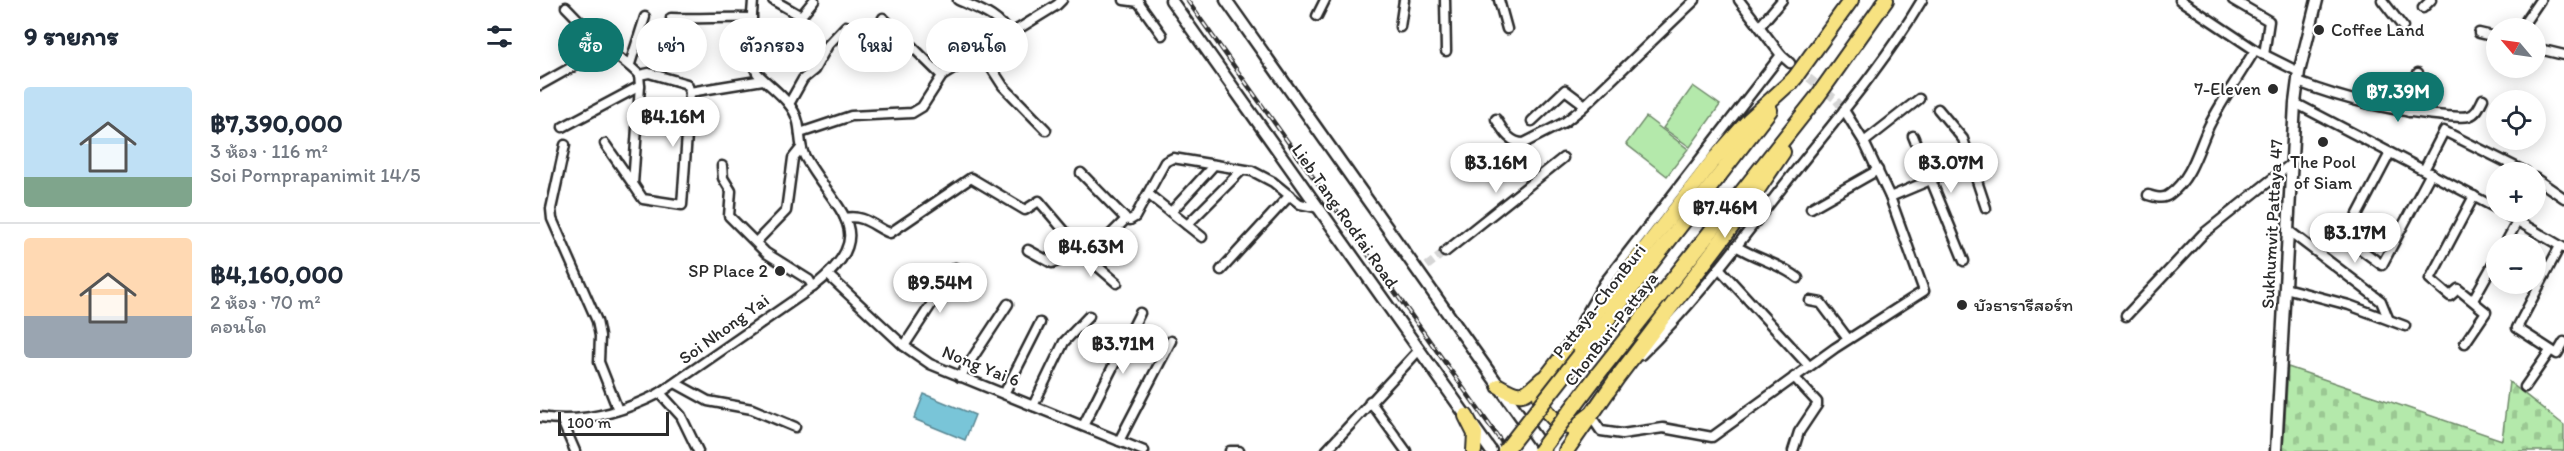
<!DOCTYPE html>
<html lang="th">
<head>
<meta charset="utf-8">
<style>
	:root { --surface:#fff; --page:#f2f2f3; --text:#1f2937; --muted:#747a83; --line:#e0e1e3; --accent:#0f766e }
	body { margin:0; font-family:Itim,"Playpen Sans Thai",sans-serif; background:var(--page); color:var(--text); height:100vh; display:flex; flex-direction:column; font-size:22px; white-space:nowrap }
	* { box-sizing:border-box; margin:0 }
	p { font-size:20px; color:var(--muted) }
	.icon { flex:none; width:33px; height:33px; fill:none; stroke:currentColor; stroke-width:2; stroke-linecap:round; stroke-linejoin:round }
	.map { position:relative; flex:1; overflow:hidden }
	.side { display:flex; flex-direction:column; background:var(--surface); width:540px }
	.side>* { flex:none }
	.banner { position:absolute; left:18px; top:18px; width:570px; height:54px; display:flex; gap:12px }
	.needle { width:39px; rotate:299deg }
	.buttons { position:absolute; left:1946px; top:18px; display:grid; gap:12px }
	.buttons a { display:grid; place-items:center; width:60px; height:60px; border-radius:50%; background:var(--surface); box-shadow:0 3px 15px #0003; font-size:30px }
	.scale { position:absolute; left:18px; bottom:15px; width:111px; box-sizing:border-box; padding-left:6px; border:3px solid #2b2b2b; border-top:0; font-size:16px; line-height:21px; white-space:nowrap; color:#2b2b2b; -webkit-text-stroke:4px #fff; paint-order:stroke }
	.price { position:absolute; translate:-50% -51px; padding:0 14px; border-radius:21px; background:#fff; color:#222; font-size:20px; line-height:39px; filter:drop-shadow(0 2px 3px #0008) }
	.price::after { content:''; position:absolute; left:50%; top:36px; width:18px; height:14px; margin-left:-9px; background:inherit; clip-path:polygon(0 0,100% 0,50% 100%) }
	.price.active { background:var(--accent); color:#fff }
	ul { padding:0; list-style:none }
	li { display:flex; align-items:center; gap:18px; height:150px; padding:0 24px }
	li+li { border-top:2px solid var(--line) }
	li span { display:grid; place-items:center; flex:none; width:168px; height:120px; border-radius:6px; color:#555 }
	li>.icon { margin-inline-start:auto }
	span .icon { width:72px; height:72px; fill:#fffc; stroke-width:1 }
	li b { font-size:26px }
	h2 { display:flex; justify-content:space-between; align-items:center; height:72px; padding:0 24px; font-size:26px }
	.pill { padding:0 21px; border-radius:27px; background:var(--surface); box-shadow:0 3px 15px #0003; font-size:21px; line-height:54px }
	.pill.active { background:var(--accent); color:#fff }
	main { display:flex; flex:1; min-height:0 }
	.map>svg:first-child { display:block }
</style>
</head>
<body>
<main>
<section class="side">
<h2>9 รายการ<svg class="icon" aria-label="filters" viewBox="0 0 24 24"><path d="M4 7h16M4 17h16"/><circle cx="9" cy="7" r="2"/><circle cx="15" cy="17" r="2"/></svg></h2>
<ul>
<li><span style="background:linear-gradient(#bfe0f5 75%,#7fa58c 0)"><svg class="icon" aria-label="home" viewBox="0 0 24 24"><path d="M3 11l9-7 9 7M6 9v11h12V9"/></svg></span><div><b>฿7,390,000</b><p>3 ห้อง · 116 m²</p><p>Soi Pornprapanimit 14/5</p></div></li>
<li><span style="background:linear-gradient(#ffd9b3 65%,#9aa5b1 0)"><svg class="icon" aria-label="home" viewBox="0 0 24 24"><path d="M3 11l9-7 9 7M6 9v11h12V9"/></svg></span><div><b>฿4,160,000</b><p>2 ห้อง · 70 m²</p><p>คอนโด</p></div></li>
</ul>
</section>
<div class="map">
<svg width="2024" height="451" viewBox="0 0 2024 451">
	<defs>
		<pattern id="cemetery-stones" width="16" height="16" patternUnits="userSpaceOnUse" patternTransform="scale(1.5)"><rect width="16" height="16" fill="#b4e9ab"/><path d="M2 7V4a2 2 0 0 1 4 0v3zM10 15v-3a2 2 0 0 1 4 0v3z" fill="#9bc893"/></pattern>
	</defs>
	<rect width="100%" height="100%" fill="#fff"/>
	<filter id="ink" filterUnits="userSpaceOnUse"><feTurbulence type="fractalNoise" baseFrequency=".0167" numOctaves="2"/><feDisplacementMap in="SourceGraphic" scale="12" xChannelSelector="R" yChannelSelector="G"/><feConvolveMatrix kernelMatrix="1 2 1 2 8 2 1 2 1" color-interpolation-filters="sRGB"/></filter>
	<g filter="url(#ink)">
		<!-- green -->
		<g fill="#b4e9ab" stroke="#708a6b" stroke-width="1.5">
			<polygon points="1153,86 1180,105 1150,147 1123,128"/>
			<polygon points="1106,117 1148,149 1127,176 1086,144"/>
		</g>
		<!-- cemetery -->
		<polygon fill="url(#cemetery-stones)" stroke="#708a6b" stroke-width="1.5" points="1748,367 1962,440 1969,382 2024,425 2024,451 1743,451"/>
		<!-- water -->
		<polygon fill="#79c5d8" stroke="#5a8793" stroke-width="1.5" points="384,394 435,415 425,440 374,419"/>
		<g fill="none" stroke-linecap="round" stroke-linejoin="round">
			<!-- minor-tunnel -->
			<g stroke="#d5d5d5" stroke-width="8" stroke-dasharray="8 4" stroke-linecap="butt">
				<polyline points="1250,63 1295,99 1304,110"/>
				<polyline points="887,266 905,252"/>
			</g>
			<defs>
				<g id="minor">
					<polyline points="233,0 261,16 274,0"/>
					<path d="M418,0C437,9 459,15 469,35"/>
					<polyline points="584,0 599,2"/>
					<polyline points="597,0 622,35"/>
					<polyline points="905,0 906,51"/>
					<polyline points="959,0 967,29"/>
					<polyline points="1199,0 1241,55 1250,63"/>
					<polyline points="1640,0 1715,50 1759,72"/>
					<polyline points="1693,0 1729,21 1724,55"/>
					<polyline points="1842,0 1863,27"/>
					<path d="M26,7C40,21 52,35 67,48C78,58 89,64 99,75L109,73L147,84L150,92L223,80"/>
					<polyline points="1883,8 1891,0"/>
					<polyline points="777,16 785,0"/>
					<path d="M131,18C159,19 185,17 212,18"/>
					<polyline points="343,18 402,76"/>
					<polyline points="1220,26 1242,0"/>
					<polyline points="860,27 864,0"/>
					<polyline points="1981,28 2000,0"/>
					<polyline points="1939,33 1956,37"/>
					<polyline points="1995,48 2024,55"/>
					<polyline points="441,52 463,86 506,130"/>
					<polyline points="90,64 105,17"/>
					<polyline points="99,75 100,86 93,184 103,199 142,205 150,92"/>
					<path d="M1758,82C1805,100 1856,112 1906,116C1913,116 1923,118 1929,116C1937,113 1939,107 1943,99"/>
					<polyline points="0,85 66,48"/>
					<polyline points="1755,103 1956,208"/>
					<polyline points="249,104 263,79 274,70 288,45 306,26"/>
					<polyline points="1398,109 1423,139 1446,208"/>
					<polyline points="1869,112 1878,73"/>
					<path d="M956,119C963,130 969,143 984,143L1025,122L1040,110L1155,0"/>
					<polyline points="992,121 1025,90 1045,105"/>
					<polyline points="23,127 100,86"/>
					<polyline points="260,133 311,116 372,113 382,107 402,76 517,5 522,0"/>
					<polyline points="1373,136 1424,261"/>
					<polyline points="1324,142 1379,99"/>
					<polyline points="65,144 93,184"/>
					<polyline points="25,145 11,209 12,219 57,321 60,336 59,362 78,410"/>
					<polyline points="1850,153 1807,235 1811,242 1842,265 1891,173"/>
					<polyline points="182,166 183,178 191,191 189,216 226,253 269,280 273,287"/>
					<polyline points="1884,170 1904,131 1986,172"/>
					<polyline points="541,173 586,219"/>
					<polyline points="1995,178 2024,198"/>
					<polyline points="608,194 662,237"/>
					<path d="M1608,195C1616,197 1623,200 1630,194C1652,178 1658,149 1669,126C1682,100 1700,75 1715,50"/>
					<polyline points="1350,197 1431,163"/>
					<polyline points="1271,208 1338,170"/>
					<polyline points="631,212 674,165"/>
					<polyline points="1962,212 2024,248"/>
					<path d="M305,218C325,214 334,227 350,233L431,178L485,210L499,201L544,254L567,238L586,219L590,220L595,217L625,162L633,158L712,171L733,182L760,204L779,208"/>
					<polyline points="647,225 702,170"/>
					<polyline points="1749,231 1841,301 1848,318"/>
					<polyline points="216,242 246,211 253,158 261,148"/>
					<polyline points="1965,244 1978,220"/>
					<path d="M1196,246C1216,259 1239,263 1258,278"/>
					<polyline points="2020,246 1977,328 2017,354 2024,342"/>
					<polyline points="488,250 512,263 544,254"/>
					<polyline points="551,250 554,255 555,264 577,283"/>
					<polyline points="905,252 1023,158"/>
					<polyline points="1179,268 1269,366"/>
					<polyline points="681,270 750,195"/>
					<polyline points="288,275 364,346 390,364 604,451"/>
					<polyline points="1745,288 1809,305 1865,326"/>
					<polyline points="1933,300 1956,259"/>
					<polyline points="1270,301 1281,303 1308,339"/>
					<polyline points="1586,316 1663,234 1751,164"/>
					<polyline points="1041,323 1064,283 1241,55"/>
					<polyline points="1925,343 1946,312 1918,289 1910,296 1890,279 1934,196"/>
					<polyline points="364,346 415,268"/>
					<path d="M1101,355C1156,302 1201,240 1248,180C1294,122 1344,64 1382,0"/>
					<polyline points="420,377 468,304"/>
					<polyline points="137,384 168,401 212,409 255,427"/>
					<polyline points="1985,387 2010,351"/>
					<polyline points="120,393 141,416 158,451"/>
					<polyline points="464,394 500,323"/>
					<polyline points="830,401 866,451"/>
					<polyline points="493,406 524,342 549,316"/>
					<polyline points="1050,415 1061,431 1082,434 1123,428 1172,437 1295,348 1384,291 1350,197 1324,142 1304,110"/>
					<path d="M0,417C42,424 83,412 120,393L273,287C342,233 297,213 265,157C259,146 261,134 258,122C253,101 231,88 217,73C206,52 212,23 213,0"/>
					<polyline points="22,421 35,451"/>
					<polyline points="543,426 600,313"/>
					<polyline points="579,441 631,341"/>
					<polyline points="690,451 699,451"/>
					<polyline points="786,451 879,350"/>
					<polyline points="1253,451 1259,432 1277,405 1277,402 1254,377"/>
				</g>
				<g id="tertiary">
					<polyline points="631,0 951,451"/>
					<polyline points="686,0 1005,451"/>
					<polyline points="1736,451 1755,103 1759,72 1777,0"/>
				</g>
				<g id="trunk">
					<polyline points="1251,83 1311,0"/>
					<polyline points="1040,355 1230,110"/>
					<polyline points="1058,374 1277,97 1346,0"/>
					<path d="M959,386C982,399 983,397 1002,379"/>
					<path d="M1050,415L1033,428C1015,426 994,402 1001,384L1172,162L1209,120L1256,77"/>
					<polyline points="926,416 935,434 934,451"/>
					<polyline points="1026,451 1077,378 1199,217 1243,152"/>
				</g>
			</defs>
			<!-- minor casing -->
			<use href="#minor" stroke="#2b2b2b" stroke-width="13"/>
			<!-- tertiary casing -->
			<use href="#tertiary" stroke="#2b2b2b" stroke-width="15"/>
			<!-- trunk casing -->
			<use href="#trunk" stroke="#2b2b2b" stroke-width="18"/>
			<!-- minor -->
			<use href="#minor" stroke="#fff" stroke-width="8"/>
			<!-- tertiary -->
			<use href="#tertiary" stroke="#fff" stroke-width="10"/>
			<!-- trunk -->
			<use href="#trunk" stroke="#f7e281" stroke-width="14"/>
			<defs>
				<polyline id="rail" points="647,0 968,451"/>
			</defs>
			<!-- rail casing -->
			<use href="#rail" stroke="#2b2b2b" stroke-width="4.5"/>
			<!-- rail -->
			<use href="#rail" stroke="#fff" stroke-width="2" stroke-dasharray="7" stroke-linecap="butt"/>
			<defs>
				<g id="trunk-bridge">
					<polyline points="965,451 1040,355"/>
					<polyline points="1000,451 1058,374"/>
				</g>
			</defs>
			<!-- trunk-bridge casing -->
			<use href="#trunk-bridge" stroke="#2b2b2b" stroke-width="18" stroke-linecap="butt"/>
			<!-- trunk-bridge -->
			<use href="#trunk-bridge" stroke="#f7e281" stroke-width="14"/>
		</g>
	</g>
	<!-- markers -->
	<g fill="#2b2b2b" stroke="#fff" stroke-width="2">
		<circle cx="1779" cy="30" r="6"/>
		<circle cx="1733" cy="89" r="6"/>
		<circle cx="1783" cy="142" r="6"/>
		<circle cx="240" cy="271" r="6"/>
		<circle cx="1422" cy="305" r="6"/>
	</g>
	<g text-anchor="middle" dominant-baseline="central" stroke-width="4.5" stroke-linejoin="round" paint-order="stroke">
		<!-- poi labels -->
		<g font-size="18" fill="#2b2b2b" stroke="#fff" text-anchor="start">
			<text x="1791" y="30">Coffee Land</text>
			<text x="1721" y="89" text-anchor="end">7-Eleven</text>
			<text x="1783" y="162" text-anchor="middle">The Pool<tspan x="1783" dy="21">of Siam</tspan></text>
			<text x="228" y="271" text-anchor="end">SP Place 2</text>
			<text x="1434" y="305">บัวธารารีสอร์ท</text>
		</g>
		<!-- street labels -->
		<g font-size="18" fill="#2b2b2b" stroke="#fff">
			<text transform="translate(805 216) rotate(55)">Lieb Tang Rodfai Road</text>
			<text transform="translate(1732 224) rotate(-87)">Sukhumvit Pattaya 47</text>
			<text transform="translate(1059 301) rotate(-52)">Pattaya-ChonBuri</text>
			<text transform="translate(184 329) rotate(-36)">Soi Nhong Yai</text>
			<text transform="translate(1071 329) rotate(-52)">ChonBuri-Pattaya</text>
			<text transform="translate(441 366) rotate(22)">Nong Yai 6</text>
		</g>
	</g>
</svg>
<div class="buttons">
<a><svg class="needle" viewBox="-14 -14 28 28"><path d="M0-13l5 13h-10z" fill="#e53935"/><path d="M0 13l5-13h-10z" fill="#747a83"/></svg></a>
<a><svg class="icon" aria-label="locate" viewBox="0 0 24 24"><circle cx="12" cy="12" r="6"/><path d="M12 2v4M12 18v4M2 12h4M18 12h4"/></svg></a>
<a>+</a>
<a>−</a>
</div>
<div class="scale">100 m</div>
<b class="price active" style="left:1858px;top:123px">฿7.39M</b>
<b class="price" style="left:133px;top:148px">฿4.16M</b>
<b class="price" style="left:956px;top:194px">฿3.16M</b>
<b class="price" style="left:1411px;top:194px">฿3.07M</b>
<b class="price" style="left:1185px;top:239px">฿7.46M</b>
<b class="price" style="left:1815px;top:264px">฿3.17M</b>
<b class="price" style="left:551px;top:278px">฿4.63M</b>
<b class="price" style="left:400px;top:314px">฿9.54M</b>
<b class="price" style="left:583px;top:375px">฿3.71M</b>
<div class="banner">
<a class="pill active">ซื้อ</a>
<a class="pill">เช่า</a>
<a class="pill">ตัวกรอง</a>
<a class="pill">ใหม่</a>
<a class="pill">คอนโด</a>
</div>
</div>
</main>
</body>
</html>
